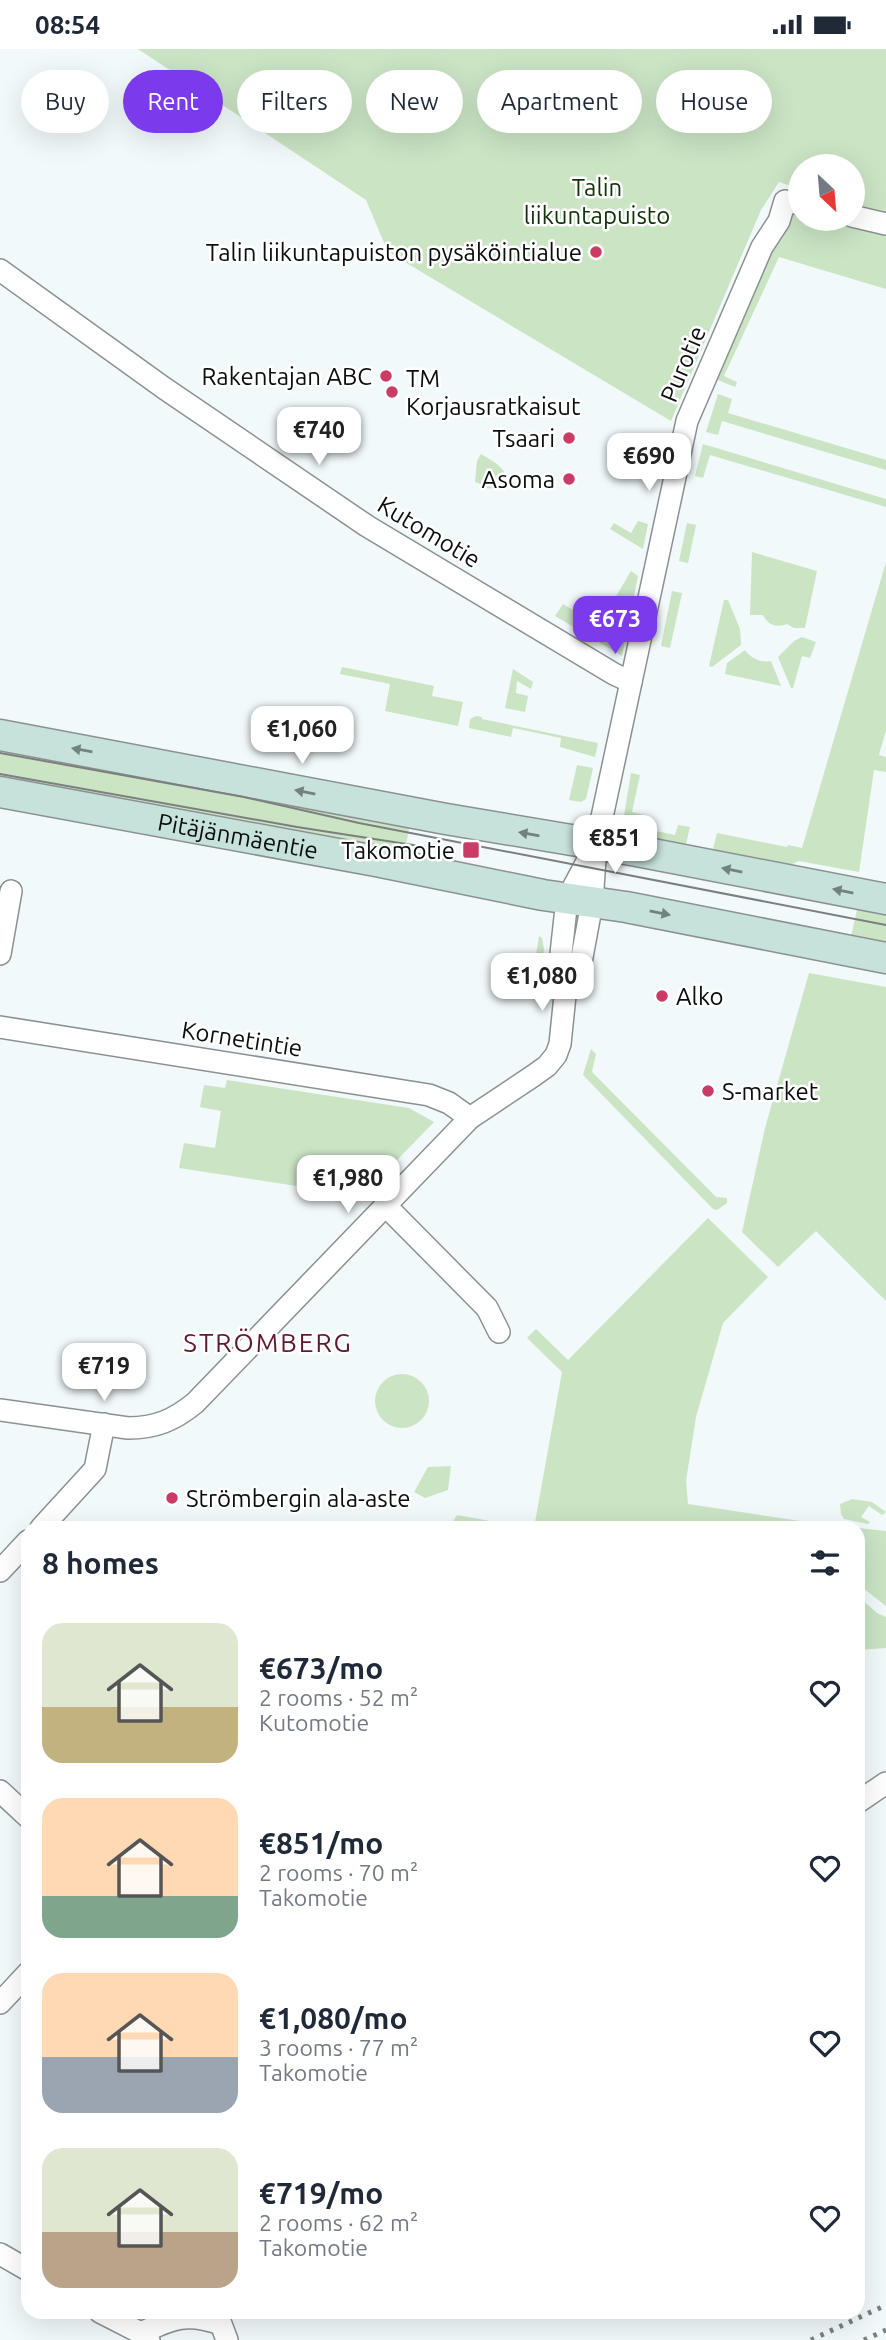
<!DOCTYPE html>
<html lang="en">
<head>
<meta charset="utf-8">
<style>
	:root { --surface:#fff; --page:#f6f6f7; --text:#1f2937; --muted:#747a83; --accent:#7c3aed }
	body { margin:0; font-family:Ubuntu,sans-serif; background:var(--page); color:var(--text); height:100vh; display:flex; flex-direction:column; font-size:26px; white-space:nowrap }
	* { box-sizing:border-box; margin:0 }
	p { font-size:23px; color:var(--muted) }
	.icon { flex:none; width:38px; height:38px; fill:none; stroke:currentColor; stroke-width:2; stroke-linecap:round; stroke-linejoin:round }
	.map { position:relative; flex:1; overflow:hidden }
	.side { position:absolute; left:21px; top:1472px; width:844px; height:798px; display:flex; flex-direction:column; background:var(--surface); border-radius:21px; box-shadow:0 7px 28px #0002 }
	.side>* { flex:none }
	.banner { position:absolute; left:21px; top:21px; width:845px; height:63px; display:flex; gap:14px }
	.needle { width:46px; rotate:154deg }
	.controls { position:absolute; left:788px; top:105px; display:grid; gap:14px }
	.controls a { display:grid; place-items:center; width:77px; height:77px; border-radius:50%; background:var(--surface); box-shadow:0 7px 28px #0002; font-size:35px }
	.price { position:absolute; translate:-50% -60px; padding:0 16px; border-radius:14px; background:#fff; color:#222; font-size:23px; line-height:46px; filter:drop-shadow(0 2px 4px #0008) }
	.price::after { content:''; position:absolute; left:50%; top:42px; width:21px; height:16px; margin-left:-10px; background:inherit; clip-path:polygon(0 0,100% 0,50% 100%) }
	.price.on { background:var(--accent); color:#fff }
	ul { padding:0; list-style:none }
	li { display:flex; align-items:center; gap:21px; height:175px; padding:0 21px }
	li span { display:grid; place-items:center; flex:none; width:196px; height:140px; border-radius:21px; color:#555 }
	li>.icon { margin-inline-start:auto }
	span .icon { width:84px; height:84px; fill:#fffc; stroke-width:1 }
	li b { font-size:30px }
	h2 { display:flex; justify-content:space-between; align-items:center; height:84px; padding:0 21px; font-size:30px }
	.tag { padding:0 24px; border-radius:32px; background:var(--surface); box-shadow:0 7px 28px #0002; font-size:24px; line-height:63px }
	.tag.on { background:var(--accent); color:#fff }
	.status { display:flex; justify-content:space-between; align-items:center; height:49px; padding:0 35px; background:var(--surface); direction:ltr }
	.status svg { height:19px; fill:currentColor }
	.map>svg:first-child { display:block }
</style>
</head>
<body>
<div class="status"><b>08:54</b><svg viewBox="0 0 49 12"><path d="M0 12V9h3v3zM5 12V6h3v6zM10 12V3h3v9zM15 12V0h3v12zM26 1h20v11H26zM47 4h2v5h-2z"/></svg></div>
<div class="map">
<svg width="886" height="2291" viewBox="0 0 886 2291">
	<rect width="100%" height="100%" fill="#f2f9fa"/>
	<!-- green -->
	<g fill="#cae4c4" fill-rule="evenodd">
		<path d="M138,0H886V240L779,208L724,327L737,333L735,338L713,329L771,199H775L798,139L779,133L761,161L671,372L388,203L366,151ZM800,117H852V170H800Z"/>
		<polygon points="718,345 732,350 728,364 886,411 886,421 722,372 718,386 706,383"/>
		<polygon points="703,395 886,450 886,458 710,406 703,429 695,427"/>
		<path d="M481,405C494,413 510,420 506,437L503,436L502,440L483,439V436L475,433L477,412Z"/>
		<polygon points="638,472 648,475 643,500 610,480 614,474 631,484"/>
		<polygon points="687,474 696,476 688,514 679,512"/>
		<path d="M752,503L817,522L805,579H794L787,575C776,579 768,576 763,566H750Z"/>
		<polygon points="886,513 886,681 879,706 886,708 886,723 874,721 859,823 799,812 788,817 712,804 717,784 787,798 788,796 802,799"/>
		<polygon points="631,522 638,527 622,607 555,567 563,555 599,576"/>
		<polygon points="672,542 682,544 670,599 661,597"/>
		<polygon points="724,551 728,551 740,580 741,596 712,618 709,617"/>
		<polygon points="802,588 816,593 810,609 802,607 793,639 791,639 778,608 794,592"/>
		<path d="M745,601C751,609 760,614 771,612L781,637L725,625L727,614Z"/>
		<polygon points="342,618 434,637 432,647 463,653 458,677 385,662 390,635 340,625"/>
		<polygon points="513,620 533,633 531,640 517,632 516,644 528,647 525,663 505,659"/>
		<polygon points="476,667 482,668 482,670 598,694 595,708 560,698 561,689 513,679 511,688 469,679 470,670"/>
		<polygon points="0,695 410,775 404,806 0,736"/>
		<polygon points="577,716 593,719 586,750 581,753 569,751"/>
		<polygon points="631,724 640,726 632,763 648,767 643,791 630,786 623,773"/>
		<polygon points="678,776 690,778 685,799 653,793 656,782 675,786"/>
		<polygon points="858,856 886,861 886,899 850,892"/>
		<polygon points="539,887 542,889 544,900 538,945 530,943"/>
		<polygon points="809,924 886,938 886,1252 816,1182 778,1218 742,1183 765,1079"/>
		<polygon points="591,1000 596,1005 592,1023 716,1148 727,1149 727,1154 717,1161 713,1160 583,1026"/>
		<polygon points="227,1031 409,1059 434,1073 362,1147 179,1119 184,1094 215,1099 221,1062 200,1058 204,1036 225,1039"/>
		<polygon points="708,1169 768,1228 723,1274 696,1368 686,1432 688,1455 820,1475 827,1479 534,1479 562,1323 527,1289 536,1280 568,1311"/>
		<circle cx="402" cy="1352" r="27"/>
		<polygon points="451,1417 448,1441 425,1449 414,1443 428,1418"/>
		<polygon points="852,1450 872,1453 886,1463 882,1466 869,1457 861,1468 870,1473 868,1475 844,1470 841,1465 840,1455"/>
		<polygon points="457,1466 529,1479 449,1479"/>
		<polygon points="839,1477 886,1482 886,1557 863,1539 858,1532 858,1479"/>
		<polygon points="858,1547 877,1564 886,1568 886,1599 858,1601"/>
	</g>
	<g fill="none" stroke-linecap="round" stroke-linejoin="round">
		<defs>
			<g id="minor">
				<polyline points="852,167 886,175"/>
				<polyline points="0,221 164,339 367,477 614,625 631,633"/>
				<polyline points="0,905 11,842"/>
				<polyline points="566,937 579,924 592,854 596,796 687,372 762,198 779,172 785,152 800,155"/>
				<polyline points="0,978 429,1046 449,1054 470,1069"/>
				<polyline points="386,1157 487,1259 499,1283"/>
				<path d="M0,1361L128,1379C156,1379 174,1371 195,1354L470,1069L533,1027L547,1017L556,1006L560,995L566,937L559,923L567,850L596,796"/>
				<polyline points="41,1479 95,1420 104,1375"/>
				<polyline points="0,1522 28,1492"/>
				<polyline points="0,1742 28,1768"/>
				<polyline points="858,1753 886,1734"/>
				<polyline points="0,1954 28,1924"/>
				<polyline points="0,2205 28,2221"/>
				<polyline points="100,2263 141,2284 149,2291"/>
				<path d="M141,2284C173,2269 187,2263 221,2275L227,2291"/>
			</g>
			<g id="secondary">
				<polyline points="0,686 446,770 637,802 886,850"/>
				<path id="s1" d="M0,743L376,812L543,846L626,858L886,909"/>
			</g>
		</defs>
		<!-- minor casing -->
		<use href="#minor" stroke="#8b9192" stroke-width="24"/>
		<!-- secondary casing -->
		<use href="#secondary" stroke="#8b9192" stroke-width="33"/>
		<!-- minor -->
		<use href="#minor" stroke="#fff" stroke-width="21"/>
		<!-- secondary -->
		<use href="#secondary" stroke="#c6e2da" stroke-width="30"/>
		<!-- tram -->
		<g stroke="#7b7f80" stroke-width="2">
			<polyline points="0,704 244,748 359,774 886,876"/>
			<polyline points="0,725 297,778 445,801"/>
		</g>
		<!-- rail -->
		<g stroke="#7b7f80" stroke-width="5" stroke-dasharray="3.5 7" stroke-linecap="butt">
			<polyline points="811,2291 886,2256"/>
			<polyline points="864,2291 886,2281"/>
		</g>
	</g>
	<!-- one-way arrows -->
	<defs><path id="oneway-solid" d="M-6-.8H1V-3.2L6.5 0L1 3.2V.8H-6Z" transform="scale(1.75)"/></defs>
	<g fill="#72837e">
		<use href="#oneway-solid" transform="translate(82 701) rotate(-170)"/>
		<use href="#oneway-solid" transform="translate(305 743) rotate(-169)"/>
		<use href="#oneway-solid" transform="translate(529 785) rotate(-170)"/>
		<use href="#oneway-solid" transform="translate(732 821) rotate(-169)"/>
		<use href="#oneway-solid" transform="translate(843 842) rotate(-169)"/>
		<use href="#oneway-solid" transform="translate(660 864) rotate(11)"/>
	</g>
	<!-- markers -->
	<g fill="#ca3b65" stroke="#fff" stroke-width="2.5">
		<circle cx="596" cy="203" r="7"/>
		<circle cx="386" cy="327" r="7"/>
		<circle cx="392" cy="343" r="7"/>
		<circle cx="569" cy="389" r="7"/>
		<circle cx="569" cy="430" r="7"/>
		<rect x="462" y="792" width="18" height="18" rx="3.5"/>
		<circle cx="662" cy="947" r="7"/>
		<circle cx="708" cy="1042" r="7"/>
		<circle cx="172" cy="1449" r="7"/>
	</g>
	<g text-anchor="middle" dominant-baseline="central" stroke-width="5" stroke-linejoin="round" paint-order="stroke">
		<!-- park labels -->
		<g font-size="24" fill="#113208" stroke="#fff">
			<text x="597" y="138">Talin<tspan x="597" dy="28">liikuntapuisto</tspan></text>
		</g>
		<!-- poi labels -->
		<g font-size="24" fill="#0c0e0e" stroke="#fff" text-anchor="end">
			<text x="582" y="203">Talin liikuntapuiston pysäköintialue</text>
			<text x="372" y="327">Rakentajan ABC</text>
			<text x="406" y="329" text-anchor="start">TM<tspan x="406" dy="28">Korjausratkaisut</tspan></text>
			<text x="555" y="389">Tsaari</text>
			<text x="555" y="430">Asoma</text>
			<text x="455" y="801">Takomotie</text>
			<text x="676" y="947" text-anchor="start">Alko</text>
			<text x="722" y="1042" text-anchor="start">S-market</text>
			<text x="186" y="1449" text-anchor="start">Strömbergin ala-aste</text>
		</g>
		<!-- street labels -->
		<g font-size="24" fill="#0c0e0e" stroke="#fff">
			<text transform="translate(683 315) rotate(-67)">Purotie</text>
			<text transform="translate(429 483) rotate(31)">Kutomotie</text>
			<text stroke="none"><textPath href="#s1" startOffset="242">Pitäjänmäentie</textPath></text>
			<text transform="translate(242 990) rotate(9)">Kornetintie</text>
		</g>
		<!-- neighbourhood labels -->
		<g font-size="26" letter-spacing="2" fill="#5e192d" stroke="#fff">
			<text x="268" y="1293">STRÖMBERG</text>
		</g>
	</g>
</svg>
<div class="controls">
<a><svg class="needle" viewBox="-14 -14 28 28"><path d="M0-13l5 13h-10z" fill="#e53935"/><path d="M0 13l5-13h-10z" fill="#747a83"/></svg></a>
</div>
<b class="price" style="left:319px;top:418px">€740</b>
<b class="price" style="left:649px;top:444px">€690</b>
<b class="price on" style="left:615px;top:607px">€673</b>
<b class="price" style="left:302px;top:717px">€1,060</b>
<b class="price" style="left:615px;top:826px">€851</b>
<b class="price" style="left:542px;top:964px">€1,080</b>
<b class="price" style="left:348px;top:1166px">€1,980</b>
<b class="price" style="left:104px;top:1354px">€719</b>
<div class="banner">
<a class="tag">Buy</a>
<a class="tag on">Rent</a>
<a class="tag">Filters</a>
<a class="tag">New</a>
<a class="tag">Apartment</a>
<a class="tag">House</a>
</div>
<section class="side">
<h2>8 homes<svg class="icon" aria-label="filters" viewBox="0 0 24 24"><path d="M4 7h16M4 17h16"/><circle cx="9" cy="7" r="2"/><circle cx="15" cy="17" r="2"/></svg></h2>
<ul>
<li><span style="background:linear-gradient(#dfe7d0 60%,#c2b280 0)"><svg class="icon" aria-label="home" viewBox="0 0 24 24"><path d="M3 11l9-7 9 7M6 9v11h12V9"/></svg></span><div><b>€673/mo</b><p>2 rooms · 52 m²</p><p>Kutomotie</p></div><svg class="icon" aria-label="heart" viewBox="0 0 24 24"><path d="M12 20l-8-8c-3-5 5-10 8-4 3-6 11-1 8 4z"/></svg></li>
<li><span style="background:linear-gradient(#ffd9b3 70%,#7fa58c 0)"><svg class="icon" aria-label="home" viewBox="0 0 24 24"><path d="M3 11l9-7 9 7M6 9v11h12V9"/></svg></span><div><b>€851/mo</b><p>2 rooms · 70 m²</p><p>Takomotie</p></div><svg class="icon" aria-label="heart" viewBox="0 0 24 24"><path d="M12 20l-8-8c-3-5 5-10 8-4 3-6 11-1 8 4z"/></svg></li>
<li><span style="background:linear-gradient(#ffd9b3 60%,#9aa5b1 0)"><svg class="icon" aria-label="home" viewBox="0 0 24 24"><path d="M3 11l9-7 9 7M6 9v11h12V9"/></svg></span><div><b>€1,080/mo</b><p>3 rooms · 77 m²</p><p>Takomotie</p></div><svg class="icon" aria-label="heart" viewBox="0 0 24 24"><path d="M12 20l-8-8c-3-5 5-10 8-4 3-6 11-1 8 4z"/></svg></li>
<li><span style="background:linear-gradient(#dfe7d0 60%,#b9a48a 0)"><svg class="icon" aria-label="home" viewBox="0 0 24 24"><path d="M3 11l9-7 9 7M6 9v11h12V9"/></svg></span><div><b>€719/mo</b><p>2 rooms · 62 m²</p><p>Takomotie</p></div><svg class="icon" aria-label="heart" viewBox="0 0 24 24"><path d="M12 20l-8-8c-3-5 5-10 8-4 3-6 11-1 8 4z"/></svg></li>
</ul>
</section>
</div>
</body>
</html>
